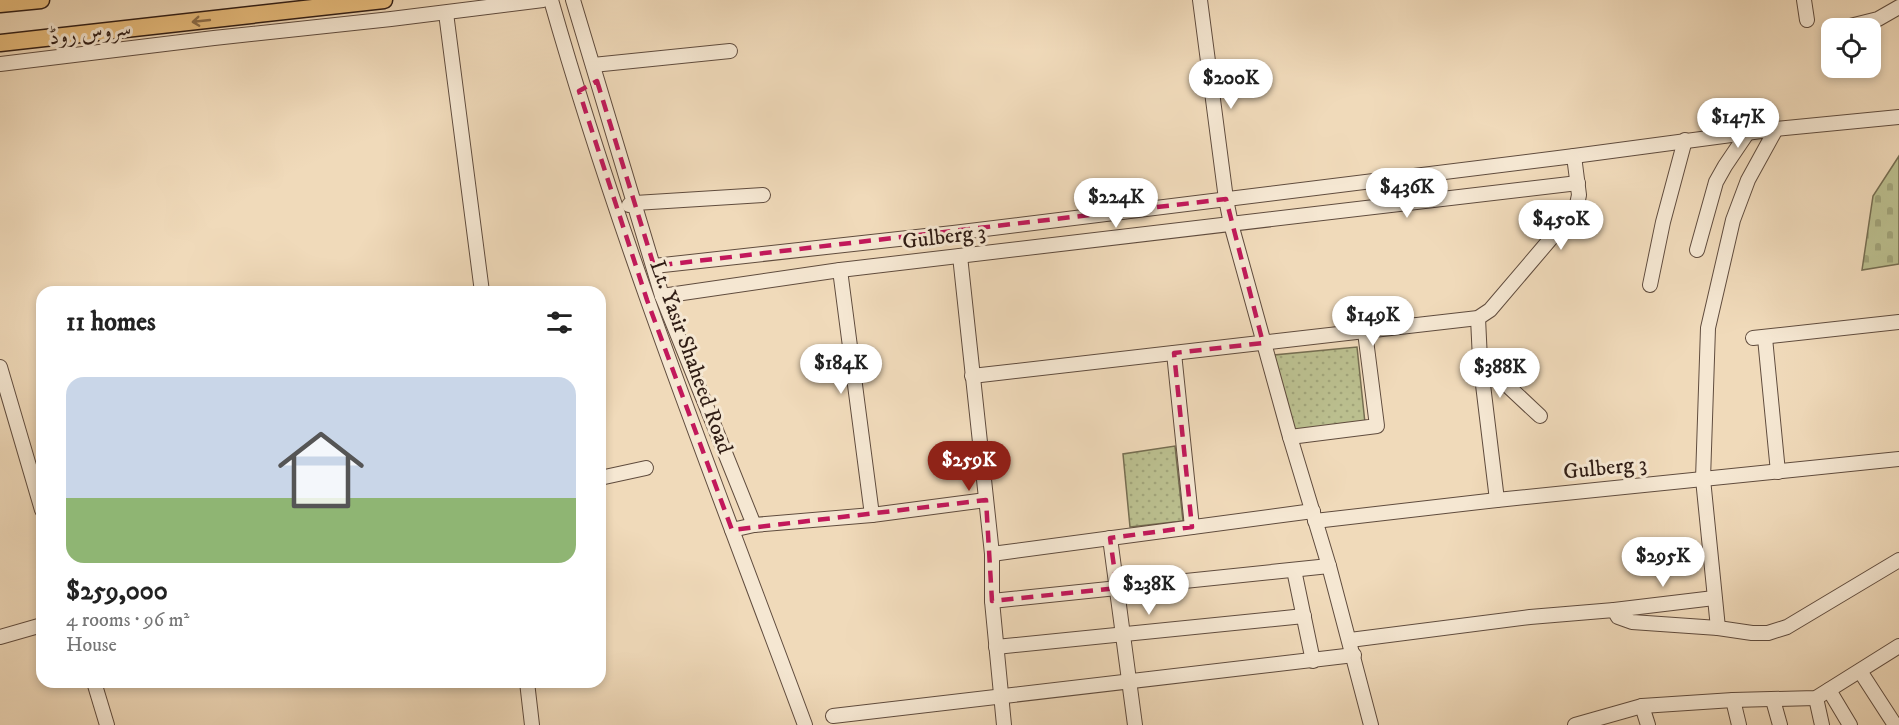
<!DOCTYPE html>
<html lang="en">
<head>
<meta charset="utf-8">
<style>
	:root { --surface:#fff; --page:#f6f6f6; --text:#222; --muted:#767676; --accent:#8f2418 }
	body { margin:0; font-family:"IM FELL DW Pica",Amiri,serif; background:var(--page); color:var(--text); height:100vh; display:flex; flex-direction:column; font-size:22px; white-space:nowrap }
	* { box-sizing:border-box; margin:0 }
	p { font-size:20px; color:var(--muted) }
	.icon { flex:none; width:33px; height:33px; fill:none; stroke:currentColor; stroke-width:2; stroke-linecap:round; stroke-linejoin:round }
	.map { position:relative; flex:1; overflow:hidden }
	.sheet { position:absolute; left:36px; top:286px; width:570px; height:402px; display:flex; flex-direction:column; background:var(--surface); border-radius:18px; box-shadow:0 3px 9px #0003 }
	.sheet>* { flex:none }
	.controls { position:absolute; left:1821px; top:18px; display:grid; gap:12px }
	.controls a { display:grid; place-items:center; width:60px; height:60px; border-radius:12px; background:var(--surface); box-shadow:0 3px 9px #0003; font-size:30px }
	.price { position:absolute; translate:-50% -51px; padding:0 14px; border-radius:21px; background:#fff; color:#222; font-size:20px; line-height:39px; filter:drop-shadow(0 2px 3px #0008) }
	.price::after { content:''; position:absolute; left:50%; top:36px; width:18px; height:14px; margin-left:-9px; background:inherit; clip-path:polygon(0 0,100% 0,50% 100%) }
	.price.current { background:var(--accent); color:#fff }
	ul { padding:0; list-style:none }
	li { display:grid; align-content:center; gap:12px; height:318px; padding:0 30px }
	li span { display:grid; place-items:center; height:186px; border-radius:18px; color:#555 }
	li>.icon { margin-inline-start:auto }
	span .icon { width:108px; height:108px; fill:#fffc; stroke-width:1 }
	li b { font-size:26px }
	h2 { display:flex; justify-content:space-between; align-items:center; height:72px; padding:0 30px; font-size:26px }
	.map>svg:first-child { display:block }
</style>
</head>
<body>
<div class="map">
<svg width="1899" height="725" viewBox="0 0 1899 725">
	<defs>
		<pattern id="cemetery-stones" width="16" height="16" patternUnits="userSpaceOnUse" patternTransform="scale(1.5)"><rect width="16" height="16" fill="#bbbf8f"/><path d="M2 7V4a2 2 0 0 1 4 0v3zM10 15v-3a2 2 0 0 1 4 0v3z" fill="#a1a47a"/></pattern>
		<pattern id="park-dots" width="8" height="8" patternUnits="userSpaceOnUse" patternTransform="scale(1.5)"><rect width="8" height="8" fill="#bbbf8f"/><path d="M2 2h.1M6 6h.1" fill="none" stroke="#a1a47a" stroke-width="1.8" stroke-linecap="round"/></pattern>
	</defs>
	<rect width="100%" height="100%" fill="#f0daba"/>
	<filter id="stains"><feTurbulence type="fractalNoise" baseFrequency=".00333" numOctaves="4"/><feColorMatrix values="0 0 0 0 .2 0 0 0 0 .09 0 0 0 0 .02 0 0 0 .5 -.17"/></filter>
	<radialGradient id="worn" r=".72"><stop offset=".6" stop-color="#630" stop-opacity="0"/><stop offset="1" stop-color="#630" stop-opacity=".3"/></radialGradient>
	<!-- cemetery -->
	<polygon fill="url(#cemetery-stones)" stroke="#766e52" stroke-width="1.5" points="1899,156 1899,264 1862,270 1873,196"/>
	<!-- park -->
	<g fill="url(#park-dots)" stroke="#766e52" stroke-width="1.5">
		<polygon points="1357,347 1365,423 1295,433 1274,355"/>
		<polygon points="1175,446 1183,521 1130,527 1123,454"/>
	</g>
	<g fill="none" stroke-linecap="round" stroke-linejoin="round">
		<defs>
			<g id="minor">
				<path d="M551,0C621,246 716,485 805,725"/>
				<polyline points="573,0 662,296 754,525"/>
				<polyline points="1200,0 1226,199 1231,224 1290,437 1329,566 1371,725"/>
				<polyline points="1804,0 1807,20"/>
				<polyline points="446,13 482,292"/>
				<polyline points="1842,28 1878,19 1899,7"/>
				<polyline points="0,64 214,38 391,19 543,0"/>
				<polyline points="593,65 730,51"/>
				<polyline points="629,205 635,203 763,195"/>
				<polyline points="1697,250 1716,182 1725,166 1748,132"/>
				<polyline points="960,256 992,554 992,601 1004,725"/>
				<polyline points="654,266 953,233 1574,156 1776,129 1899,117"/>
				<polyline points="840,270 872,515"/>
				<polyline points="1650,285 1663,222 1685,140"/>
				<polyline points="662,296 840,270 1578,183"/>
				<polyline points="1478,318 1480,360 1497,500"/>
				<polyline points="1753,338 1899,322"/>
				<polyline points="1765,338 1778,472"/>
				<polyline points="1174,353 1192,527"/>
				<polyline points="1480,360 1540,416"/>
				<polyline points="0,367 42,510"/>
				<polyline points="972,376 1478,318 1490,310 1576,209 1579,195 1574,156"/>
				<polyline points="1290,437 1377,426 1365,332"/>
				<polyline points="600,478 646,468"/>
				<polyline points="1315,521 1497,500 1899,459"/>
				<polyline points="732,530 754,525 872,515 986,500"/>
				<polyline points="1110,538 1135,725"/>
				<polyline points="992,554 1313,511"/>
				<polyline points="1294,570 1313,661"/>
				<polyline points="992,601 1329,566"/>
				<polyline points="1614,610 1714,598"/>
				<polyline points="1718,628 1703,479 1708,328 1733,220 1748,180 1776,129"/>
				<polyline points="0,637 42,625"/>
				<polyline points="1350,640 1530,617 1614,610 1618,617 1632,622 1718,628 1752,633 1768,633 1787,627 1899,560"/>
				<polyline points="996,647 1304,616"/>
				<polyline points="1860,671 1895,725"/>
				<polyline points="94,682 107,725"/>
				<polyline points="527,682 532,725"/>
				<polyline points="1829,690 1850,725"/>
				<polyline points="1816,698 1822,725"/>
				<polyline points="1733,700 1739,725"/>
				<polyline points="1773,700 1780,725"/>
				<polyline points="1642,706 1648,725"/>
				<polyline points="833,716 1354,655"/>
				<polyline points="1575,725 1642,706 1733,700 1816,698 1899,646"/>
			</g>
			<g id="major">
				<polyline points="0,4 41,0"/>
				<polyline points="0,43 384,0"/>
			</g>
		</defs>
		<!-- minor casing -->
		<use href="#minor" stroke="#604c3e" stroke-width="16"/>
		<!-- major casing -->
		<use href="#major" stroke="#301d15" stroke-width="19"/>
		<!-- minor -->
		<use href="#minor" stroke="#f5e7d2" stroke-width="14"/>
		<!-- major -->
		<use href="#major" stroke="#e8bd7d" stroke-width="16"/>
	</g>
	<!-- one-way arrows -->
	<defs><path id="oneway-shaft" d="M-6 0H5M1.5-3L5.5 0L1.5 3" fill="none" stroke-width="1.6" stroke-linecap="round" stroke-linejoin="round" transform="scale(1.5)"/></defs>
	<use stroke="#8c6d49" href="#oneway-shaft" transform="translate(201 21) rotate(174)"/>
	<!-- marked area -->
	<path fill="none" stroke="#c2185b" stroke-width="4.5" stroke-dasharray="12 8" stroke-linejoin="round" d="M597,81L654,266L1226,199L1263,343L1174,353L1192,527L1110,538L1117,588L992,601L986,500L732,530L647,300L579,91Z"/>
	<g text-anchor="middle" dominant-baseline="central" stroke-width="6" stroke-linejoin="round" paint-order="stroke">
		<!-- street labels -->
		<g font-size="22" fill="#301d15" stroke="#f5e7d2">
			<text transform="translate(90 33) rotate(-7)">سروس روڈ</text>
			<text transform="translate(944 237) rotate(-7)">Gulberg 3</text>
			<text transform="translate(691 357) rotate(70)">Lt. Yasir Shaheed Road</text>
			<text transform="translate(1605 468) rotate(-6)">Gulberg 3</text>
		</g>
	</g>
	<rect width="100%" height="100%" filter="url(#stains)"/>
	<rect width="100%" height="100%" fill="url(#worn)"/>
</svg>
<div class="controls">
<a><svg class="icon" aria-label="locate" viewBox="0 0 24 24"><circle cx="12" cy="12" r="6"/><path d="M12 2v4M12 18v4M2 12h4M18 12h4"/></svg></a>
</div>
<b class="price" style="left:1231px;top:110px">$200K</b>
<b class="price" style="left:1738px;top:149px">$147K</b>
<b class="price" style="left:1407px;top:219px">$436K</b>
<b class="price" style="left:1116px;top:229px">$224K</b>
<b class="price" style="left:1561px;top:251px">$450K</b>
<b class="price" style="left:1373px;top:347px">$149K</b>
<b class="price" style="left:841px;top:395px">$184K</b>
<b class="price" style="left:1500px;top:399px">$388K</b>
<b class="price current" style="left:969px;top:492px">$259K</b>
<b class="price" style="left:1663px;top:588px">$295K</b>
<b class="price" style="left:1149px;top:616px">$238K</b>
<section class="sheet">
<h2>11 homes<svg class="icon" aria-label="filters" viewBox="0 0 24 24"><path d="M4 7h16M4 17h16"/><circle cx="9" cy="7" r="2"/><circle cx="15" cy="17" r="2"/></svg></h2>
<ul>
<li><span style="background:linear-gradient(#c9d6e8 65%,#8fb573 0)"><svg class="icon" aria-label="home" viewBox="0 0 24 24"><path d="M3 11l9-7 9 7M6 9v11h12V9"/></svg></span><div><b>$259,000</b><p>4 rooms · 96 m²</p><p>House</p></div></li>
</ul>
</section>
</div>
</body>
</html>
